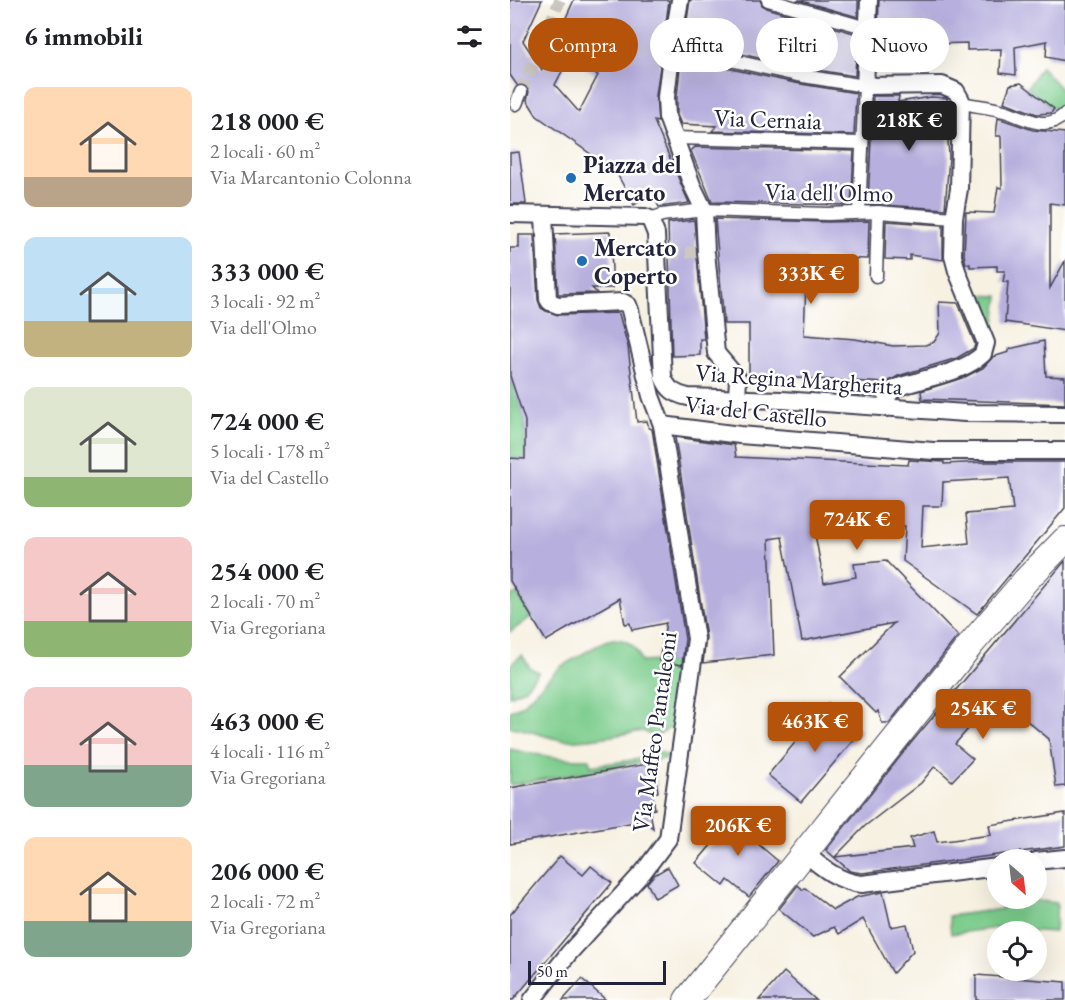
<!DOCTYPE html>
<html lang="it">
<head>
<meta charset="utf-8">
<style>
	:root { --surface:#fff; --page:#f6f6f6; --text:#202124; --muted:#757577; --accent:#b45309 }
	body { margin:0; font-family:"EB Garamond",serif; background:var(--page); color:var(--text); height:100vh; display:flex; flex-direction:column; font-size:22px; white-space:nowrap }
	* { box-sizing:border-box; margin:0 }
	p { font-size:20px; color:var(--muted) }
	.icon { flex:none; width:33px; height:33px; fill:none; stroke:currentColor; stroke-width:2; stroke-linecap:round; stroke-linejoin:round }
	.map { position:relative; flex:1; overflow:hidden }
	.side { display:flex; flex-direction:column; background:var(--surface); width:510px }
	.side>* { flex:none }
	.top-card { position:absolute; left:18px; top:18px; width:447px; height:54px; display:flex; gap:12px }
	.needle { width:39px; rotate:152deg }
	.controls { position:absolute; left:477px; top:849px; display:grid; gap:12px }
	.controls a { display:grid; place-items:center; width:60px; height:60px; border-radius:50%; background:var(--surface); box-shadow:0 6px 24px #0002; font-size:30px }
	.scale { position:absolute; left:18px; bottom:15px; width:138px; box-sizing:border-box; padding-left:6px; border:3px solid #22223b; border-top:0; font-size:16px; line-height:21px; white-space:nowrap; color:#22223b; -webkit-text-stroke:4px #fff; paint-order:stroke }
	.price { position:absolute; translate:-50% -51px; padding:0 14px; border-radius:6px; background:var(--accent); color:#fff; font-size:20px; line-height:39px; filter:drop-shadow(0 2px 3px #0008) }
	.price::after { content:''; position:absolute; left:50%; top:36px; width:18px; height:14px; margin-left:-9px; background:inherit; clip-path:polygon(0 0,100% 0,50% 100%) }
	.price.active { background:#222; color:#fff }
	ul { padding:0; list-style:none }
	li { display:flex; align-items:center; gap:18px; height:150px; padding:0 24px }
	li span { display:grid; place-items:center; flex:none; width:168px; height:120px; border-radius:12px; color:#555 }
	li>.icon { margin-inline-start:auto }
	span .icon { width:72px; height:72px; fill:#fffc; stroke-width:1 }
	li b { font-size:26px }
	h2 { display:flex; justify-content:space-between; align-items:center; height:72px; padding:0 24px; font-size:26px }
	.tag { padding:0 21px; border-radius:27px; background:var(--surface); box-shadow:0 6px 24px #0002; font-size:21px; line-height:54px }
	.tag.active { background:var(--accent); color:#fff }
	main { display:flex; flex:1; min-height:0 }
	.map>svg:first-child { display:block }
</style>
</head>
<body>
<main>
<section class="side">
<h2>6 immobili<svg class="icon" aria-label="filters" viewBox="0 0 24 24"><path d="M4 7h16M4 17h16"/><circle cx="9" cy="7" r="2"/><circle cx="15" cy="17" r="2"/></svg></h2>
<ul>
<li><span style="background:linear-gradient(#ffd9b3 75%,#b9a48a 0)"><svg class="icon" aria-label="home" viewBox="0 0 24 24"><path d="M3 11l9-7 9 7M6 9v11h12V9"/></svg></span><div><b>218 000 €</b><p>2 locali · 60 m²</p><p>Via Marcantonio Colonna</p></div></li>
<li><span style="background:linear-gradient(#bfe0f5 70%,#c2b280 0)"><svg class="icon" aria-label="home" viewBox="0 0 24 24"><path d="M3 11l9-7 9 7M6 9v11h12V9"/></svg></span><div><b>333 000 €</b><p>3 locali · 92 m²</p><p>Via dell'Olmo</p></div></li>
<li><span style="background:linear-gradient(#dfe7d0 75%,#8fb573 0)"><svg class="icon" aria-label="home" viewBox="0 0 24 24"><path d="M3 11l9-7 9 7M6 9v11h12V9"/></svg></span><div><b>724 000 €</b><p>5 locali · 178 m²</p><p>Via del Castello</p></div></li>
<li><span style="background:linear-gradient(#f6c9c9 70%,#8fb573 0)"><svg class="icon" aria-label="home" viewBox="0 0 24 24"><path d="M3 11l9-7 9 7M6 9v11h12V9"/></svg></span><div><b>254 000 €</b><p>2 locali · 70 m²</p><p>Via Gregoriana</p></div></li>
<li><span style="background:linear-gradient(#f6c9c9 65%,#7fa58c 0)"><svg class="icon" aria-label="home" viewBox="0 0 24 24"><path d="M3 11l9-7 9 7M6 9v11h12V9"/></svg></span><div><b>463 000 €</b><p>4 locali · 116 m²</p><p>Via Gregoriana</p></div></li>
<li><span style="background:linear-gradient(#ffd9b3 70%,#7fa58c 0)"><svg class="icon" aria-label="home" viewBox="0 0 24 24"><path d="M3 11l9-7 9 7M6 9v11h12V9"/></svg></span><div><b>206 000 €</b><p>2 locali · 72 m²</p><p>Via Gregoriana</p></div></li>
</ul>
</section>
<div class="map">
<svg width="555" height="1000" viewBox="0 0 555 1000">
	<rect width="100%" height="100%" fill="#fff"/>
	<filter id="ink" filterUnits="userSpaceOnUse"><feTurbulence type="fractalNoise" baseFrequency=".0167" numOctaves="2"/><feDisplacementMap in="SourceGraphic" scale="12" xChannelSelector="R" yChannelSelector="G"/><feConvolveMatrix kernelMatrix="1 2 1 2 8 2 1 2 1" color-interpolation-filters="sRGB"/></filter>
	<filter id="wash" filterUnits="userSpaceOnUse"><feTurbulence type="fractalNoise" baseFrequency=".008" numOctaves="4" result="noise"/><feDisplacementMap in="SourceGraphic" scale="24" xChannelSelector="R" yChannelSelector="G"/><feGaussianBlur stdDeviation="1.35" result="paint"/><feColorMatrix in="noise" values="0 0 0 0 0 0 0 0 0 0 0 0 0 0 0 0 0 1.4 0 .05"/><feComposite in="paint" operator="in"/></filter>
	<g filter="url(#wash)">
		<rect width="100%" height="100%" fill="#f7f1e2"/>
		<!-- green -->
		<g fill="#7bcc8c" stroke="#4e7764" stroke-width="1.5">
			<polygon points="531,67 555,93 555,106 548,112 517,88"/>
			<polygon points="466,295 489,296 485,323 479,322"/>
			<polygon points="0,376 15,421 15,459 0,458"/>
			<polygon points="8,594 21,617 0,632 0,595"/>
			<path d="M103,639C119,639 127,647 131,662L149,661L167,664L165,725L144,737L133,731C111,734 74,742 54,740C35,738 19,729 0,727V711L11,706L50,667L95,641Z"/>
			<polygon points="12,655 20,668 29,672 14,689 0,696 0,665"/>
			<path d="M0,749C27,755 52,760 79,759L81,766L136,758V751L145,750L163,757L0,785Z"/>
			<polygon points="493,899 511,899 547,903 545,932 509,930 510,925 441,934 439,916 491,909"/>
		</g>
		<g id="blocks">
			<!-- building -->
			<g fill="#b7b0de" fill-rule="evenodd">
				<path d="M0,0H32L13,41L32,70L64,0H159L146,96L148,122L144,121L179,203L149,207L142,194L124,205L106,172L27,116L17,100L19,92L18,87L14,84L7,85L0,75ZM58,60L88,75L69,112L45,85Z"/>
				<polygon points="180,0 250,0 252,5 256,8 347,34 345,76 289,67 174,41"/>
				<polygon points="288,0 348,0 348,17"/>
				<polygon points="369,0 555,0 555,61 536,57 537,41 505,47 506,75 490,73 491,49 457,50 457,43 422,44 421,68 367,64"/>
				<polygon points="171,58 285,83 346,93 344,135 202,131 207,126 171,124 167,115 167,97"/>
				<polygon points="511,83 544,109 541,113 527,114 494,102 500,85"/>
				<polygon points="363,96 389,96 388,102 421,97 437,98 440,123 437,124 439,157 435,209 358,204"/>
				<polygon points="488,118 523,130 555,133 555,205 540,203 540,288 555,261 555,331 495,322 498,282 493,282 495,271 487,271 487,266 460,267 460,264 456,264 454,255 456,212 484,213 488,187 492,188 491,136 486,136"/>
				<polygon points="185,147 344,151 341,205 202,202 181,151"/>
				<polygon points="9,152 14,188 16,204 0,204 0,153"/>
				<polygon points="205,219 318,222 359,221 358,259 297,257 294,335 345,339 383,346 415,345 424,342 430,333 429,302 448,303 465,344 464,348 447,358 388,376 376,383 269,377 268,379 239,379 239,324 214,324"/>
				<polygon points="184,220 194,339 190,339 190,355 162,356 158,223"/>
				<polygon points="376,221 433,225 433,260 400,255 400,260 375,259"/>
				<polygon points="100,232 103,288 82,288 87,293 48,294 45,234"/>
				<polygon points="9,235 24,235 28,300 31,308 36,311 48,315 107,313 109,314 118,347 127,422 137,421 139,428 142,429 175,639 172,665 149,661 156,623 122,630 120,623 115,624 110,598 36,641 0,581 0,458 15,459 15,421 0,376 0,248 9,248"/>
				<polygon points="534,341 536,376 555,377 555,404 412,399 411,391 455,377 473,368 483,357 499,352 499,349"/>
				<path d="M165,437L224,445L226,457L398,465L399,460L434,462V464L476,462H555V508L467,614L393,561L395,526L303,523L314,583L346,577L344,564L376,561L448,636L379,723H372L368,711L366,713L330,677L384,623L292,641L272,537L259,539L264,655L193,663L196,637ZM499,478L503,510L456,514L459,543L411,548L413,506H432L433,482Z"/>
				<polygon points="555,561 555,786 546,787 539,739 487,696 445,744 463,759 442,781 425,766 411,783 355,826 325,857 403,848 400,838 424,831 427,842 481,835 479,825 555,813 555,846 352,873 340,871 316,850 401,743"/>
				<polygon points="318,703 351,731 291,802 258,775"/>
				<polygon points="143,763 148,792 142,793 145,809 140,810 143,828 128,815 131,821 0,844 0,788"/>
				<polygon points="228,813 255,835 248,844 268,861 239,897 218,880 214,886 186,863"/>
				<polygon points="50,856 73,875 81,866 102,883 3,1000 0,1000 0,915"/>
				<polygon points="158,867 168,885 145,898 137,883 144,875"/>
				<polygon points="288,885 293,890 295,888 323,910 347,897 373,892 381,927 397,924 403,951 383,973 353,919 329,934 324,927 303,937 269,909"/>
				<polygon points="274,972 306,1000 249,1000"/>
				<polygon points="466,975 555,982 555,1000 466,1000"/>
				<polygon points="72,979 96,1000 53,1000"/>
			</g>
		</g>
	</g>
	<g filter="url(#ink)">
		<use href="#blocks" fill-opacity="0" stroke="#424154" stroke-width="1.5"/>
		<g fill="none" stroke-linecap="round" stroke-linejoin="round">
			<!-- pedestrian-tunnel -->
			<g stroke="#ccc8c1" stroke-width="12" stroke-dasharray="12 6" stroke-linecap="butt">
				<polyline points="11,92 50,0"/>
				<polyline points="158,253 191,252"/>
			</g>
			<defs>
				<g id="pedestrian">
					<polyline points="258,0 357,28"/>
					<polyline points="162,47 287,75 355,86 349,212"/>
					<path d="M452,103C466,106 480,107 494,111C515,117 536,133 555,114"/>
					<polyline points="6,104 11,92"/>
					<polyline points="164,138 352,143"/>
					<polyline points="140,219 152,215 194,210 318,214 368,212 444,218"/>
					<polyline points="366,276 368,212"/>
				</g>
				<g id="minor">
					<polyline points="170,0 162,47 156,97 157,117 182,185 194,210 196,252 206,353 228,379 227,397"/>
					<path d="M359,0L355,86L432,85L446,91L451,100L449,189L444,218L443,256L447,271L476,343L473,354C456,370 430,375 409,381C400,384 389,385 382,391C377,395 376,402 375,408"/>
					<path d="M0,214L135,217L140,219L146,234L153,377C158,390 165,394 178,397L272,400L455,413L555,414"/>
					<polyline points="152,425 230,435 423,451 555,451"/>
					<path d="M295,853C311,867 329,882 352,884L488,867"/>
					<polyline points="526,861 555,858"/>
					<polyline points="22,1000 59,953 134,871 158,839 186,639 152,425 141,396 120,310 118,305 113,302 48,305 40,302 38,299 34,215"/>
				</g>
				<polyline id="primary" points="177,1000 462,643 516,580 555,540"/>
			</defs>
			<!-- pedestrian casing -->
			<use href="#pedestrian" stroke="#424154" stroke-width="15"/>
			<!-- minor casing -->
			<use href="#minor" stroke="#424154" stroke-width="20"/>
			<!-- primary casing -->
			<use href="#primary" stroke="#424154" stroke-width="28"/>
			<!-- pedestrian -->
			<use href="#pedestrian" stroke="#fff" stroke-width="12"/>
			<!-- minor -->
			<use href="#minor" stroke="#fff" stroke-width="16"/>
			<!-- primary -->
			<use href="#primary" stroke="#fff" stroke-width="26"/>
		</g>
	</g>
	<!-- markers -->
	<g fill="#1f6fb2" stroke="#fff" stroke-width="2">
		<circle cx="61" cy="178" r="6"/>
		<circle cx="72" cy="261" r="6"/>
	</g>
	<g text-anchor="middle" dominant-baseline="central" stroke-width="5" stroke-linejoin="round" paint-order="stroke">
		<!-- street labels -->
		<g font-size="24" fill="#22223b" stroke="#fff">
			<text transform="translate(258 119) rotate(2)">Via Cernaia</text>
			<text transform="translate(319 192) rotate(1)">Via dell'Olmo</text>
			<text transform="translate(289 379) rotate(4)">Via Regina Margherita</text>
			<text transform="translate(246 411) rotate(6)">Via del Castello</text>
			<text transform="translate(144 732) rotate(-82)">Via Maffeo Pantaleoni</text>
		</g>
		<!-- poi labels -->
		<g font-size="24" font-weight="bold" fill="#22223b" stroke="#fff" text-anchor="start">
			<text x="73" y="164">Piazza del<tspan x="73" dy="28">Mercato</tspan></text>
			<text x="84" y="247">Mercato<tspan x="84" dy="28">Coperto</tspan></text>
		</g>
	</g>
</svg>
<div class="controls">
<a><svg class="needle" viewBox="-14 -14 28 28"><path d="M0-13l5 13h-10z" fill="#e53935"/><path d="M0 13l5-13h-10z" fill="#757577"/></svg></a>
<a><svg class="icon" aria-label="locate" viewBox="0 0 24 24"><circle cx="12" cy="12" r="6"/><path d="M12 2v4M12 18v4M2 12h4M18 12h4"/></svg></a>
</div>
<div class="scale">50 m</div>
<b class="price active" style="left:399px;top:152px">218K €</b>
<b class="price" style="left:301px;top:305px">333K €</b>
<b class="price" style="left:347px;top:551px">724K €</b>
<b class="price" style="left:473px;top:740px">254K €</b>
<b class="price" style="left:305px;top:753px">463K €</b>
<b class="price" style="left:228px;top:857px">206K €</b>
<div class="top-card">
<a class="tag active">Compra</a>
<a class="tag">Affitta</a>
<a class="tag">Filtri</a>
<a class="tag">Nuovo</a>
</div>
</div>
</main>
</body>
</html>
